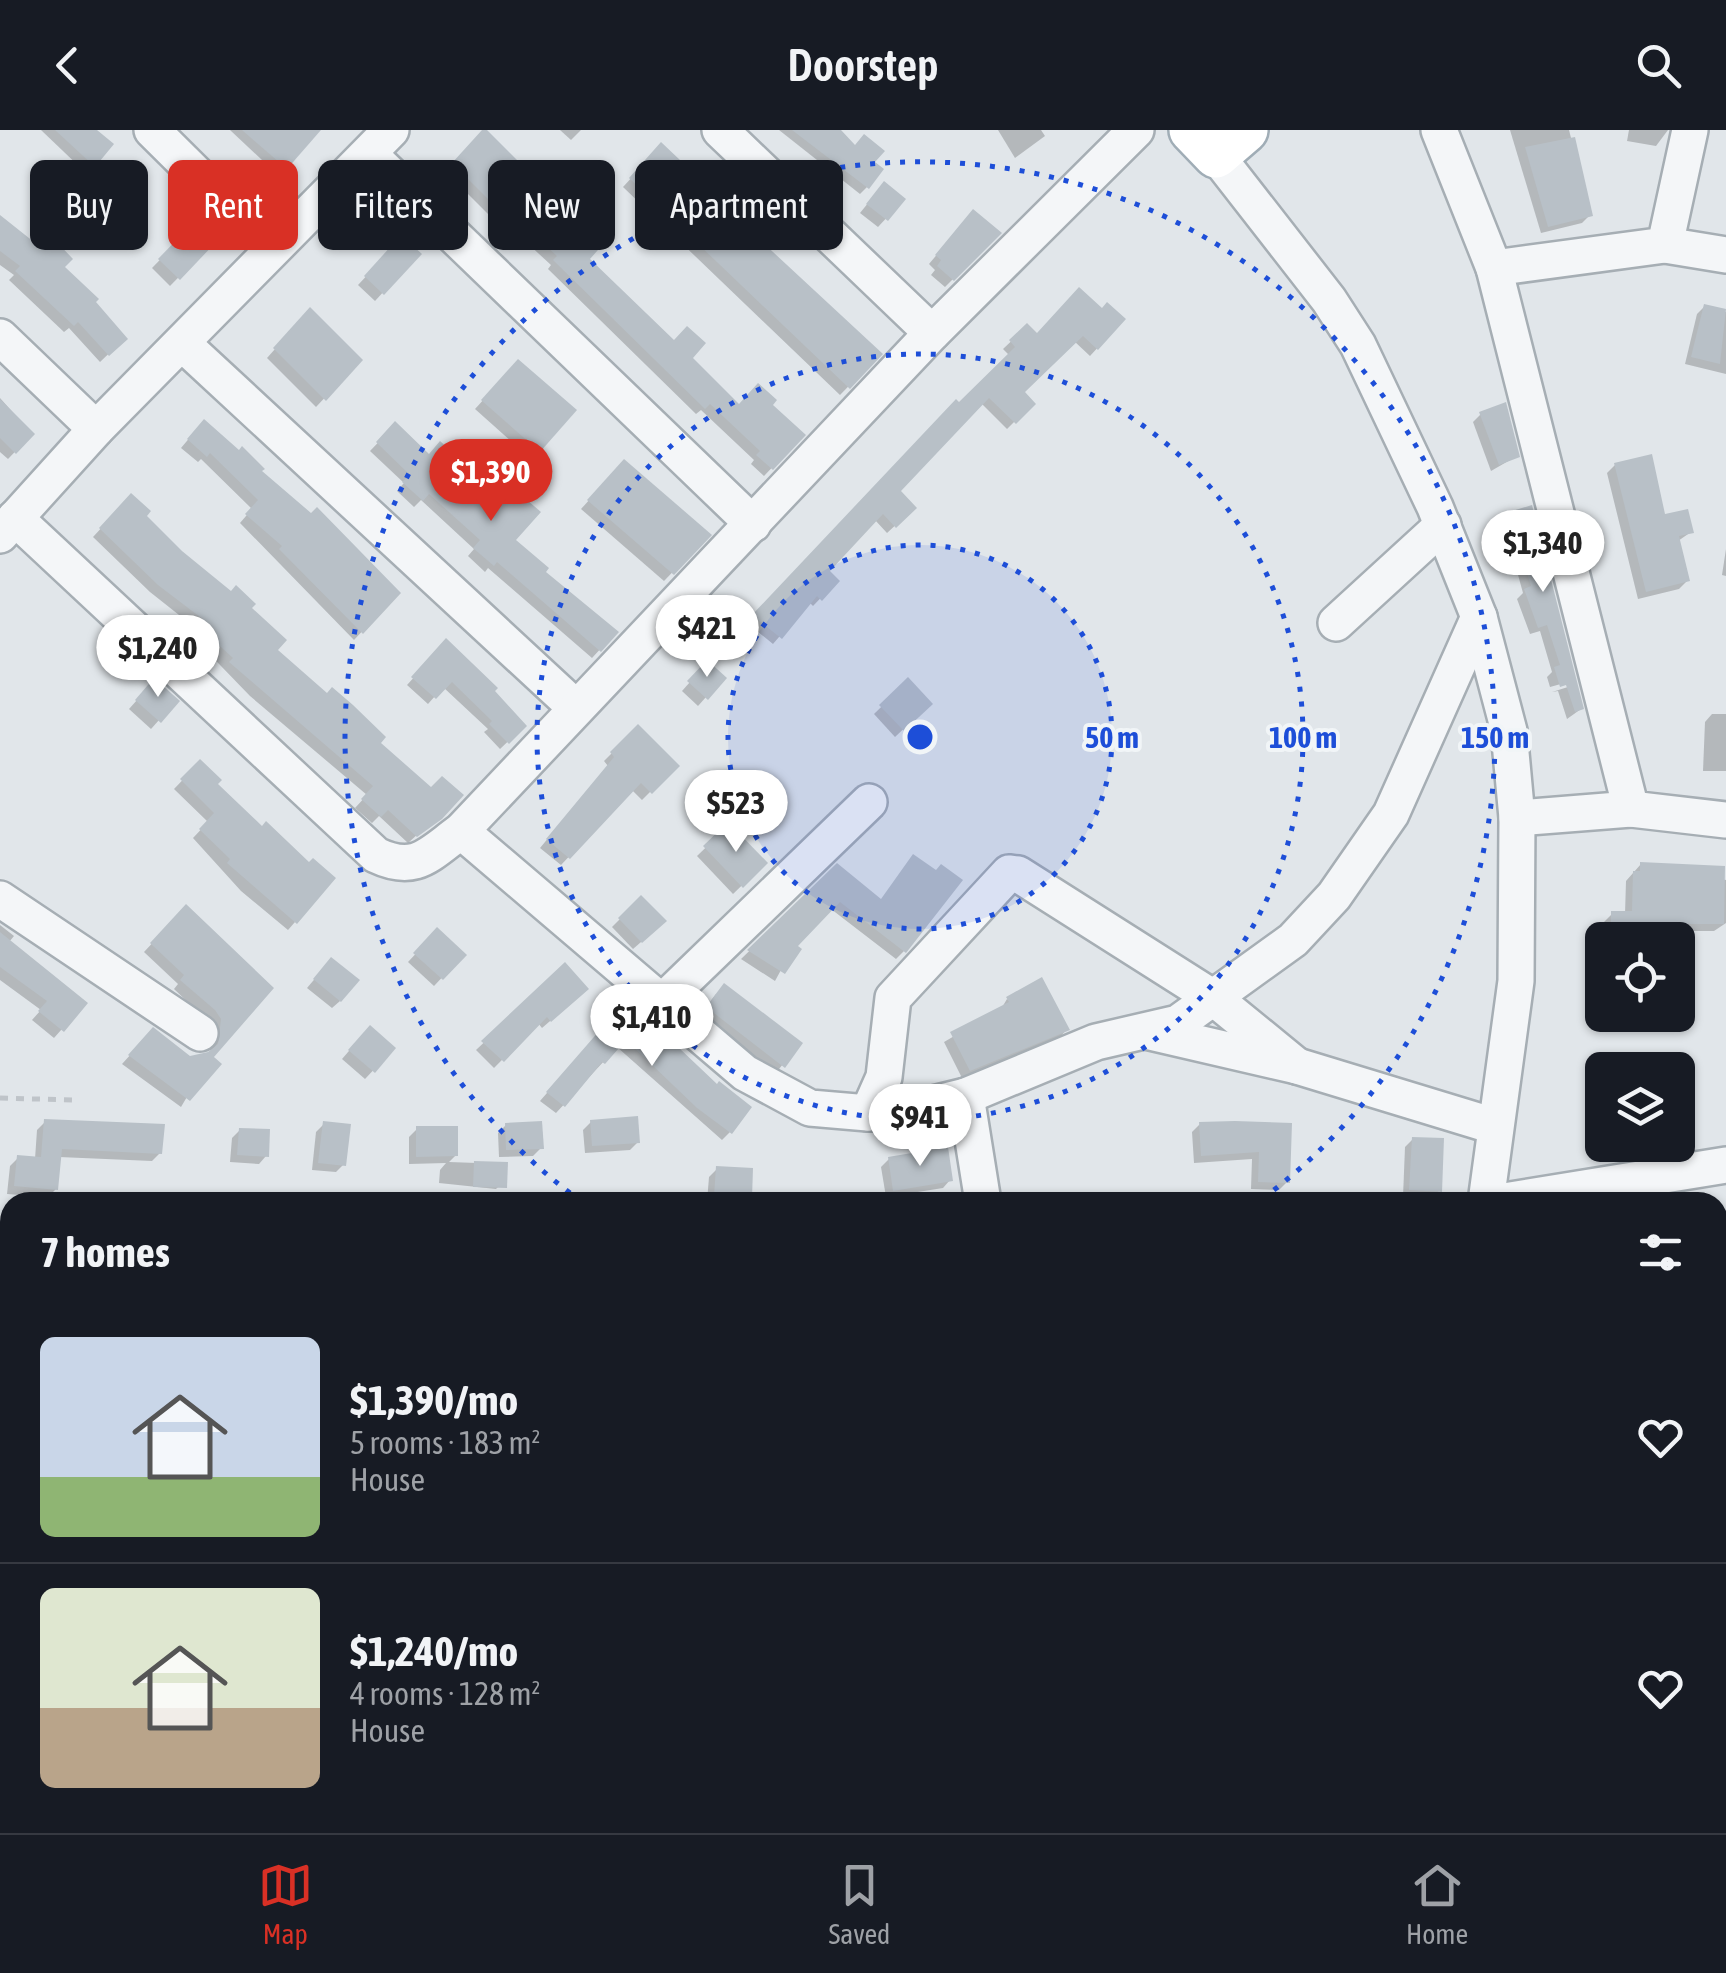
<!DOCTYPE html>
<html lang="en">
<head>
<meta charset="utf-8">
<style>
	:root { --surface:#171b24; --page:#242831; --text:#f1f3f6; --muted:#9ea1a6; --line:#363941; --accent:#d93025 }
	body { margin:0; font-family:"Asap Condensed",sans-serif; background:var(--page); color:var(--text); height:100vh; display:flex; flex-direction:column; font-size:38px; white-space:nowrap }
	* { box-sizing:border-box; margin:0 }
	p { font-size:32px; color:var(--muted) }
	.icon { flex:none; width:55px; height:55px; fill:none; stroke:currentColor; stroke-width:2; stroke-linecap:round; stroke-linejoin:round }
	.map { position:relative; flex:1; overflow:hidden }
	.side { position:absolute; left:0px; top:1062px; width:1728px; height:642px; display:flex; flex-direction:column; background:var(--surface); border-radius:30px 30px 0 0; box-shadow:0 2px 8px #0004 }
	.side>* { flex:none }
	.top-card { position:absolute; left:30px; top:30px; width:1000px; height:90px; display:flex; gap:20px }
	.buttons { position:absolute; left:1585px; top:792px; display:grid; gap:20px }
	.buttons a { display:grid; place-items:center; width:110px; height:110px; border-radius:15px; background:var(--surface); box-shadow:0 2px 8px #0004; font-size:50px }
	.price { position:absolute; translate:-50% -85px; padding:0 22px; border-radius:35px; background:#fff; color:#222; font-size:32px; line-height:65px; filter:drop-shadow(0 2px 5px #0008) }
	.price::after { content:''; position:absolute; left:50%; top:60px; width:30px; height:22px; margin-left:-15px; background:inherit; clip-path:polygon(0 0,100% 0,50% 100%) }
	.price.current { background:var(--accent); color:#fff }
	ul { padding:0; list-style:none }
	li { display:flex; align-items:center; gap:30px; height:250px; padding:0 40px }
	li+li { border-top:2px solid var(--line) }
	li span { display:grid; place-items:center; flex:none; width:280px; height:200px; border-radius:15px; color:#555 }
	li>.icon { margin-inline-start:auto }
	span .icon { width:120px; height:120px; fill:#fffc; stroke-width:1 }
	li b { font-size:42px }
	h2 { display:flex; justify-content:space-between; align-items:center; height:120px; padding:0 40px; font-size:42px }
	.chip { padding:0 35px; border-radius:15px; background:var(--surface); box-shadow:0 2px 8px #0004; font-size:35px; line-height:90px }
	.chip.current { background:var(--accent); color:#fff }
	header { display:flex; justify-content:space-between; align-items:center; height:130px; padding:0 40px; background:var(--surface); font-size:45px; font-weight:600 }
	.dock { display:flex; justify-content:space-around; align-items:center; height:140px; border-top:2px solid var(--line); background:var(--surface); font-size:28px; color:var(--muted) }
	.dock a { display:grid; justify-items:center; gap:5px }
	.dock .current { color:var(--accent) }
	.map>svg:first-child { display:block }
</style>
</head>
<body>
<header><svg class="icon" aria-label="back" viewBox="0 0 24 24"><path d="M15 5l-7 7 7 7"/></svg>Doorstep<svg class="icon" aria-label="search" viewBox="0 0 24 24"><circle cx="10" cy="10" r="6"/><path d="M15 15l6 6"/></svg></header>
<div class="map">
<svg width="1726" height="1703" viewBox="0 0 1726 1703">
	<rect width="100%" height="100%" fill="#e1e6ea"/>
	<!-- shadow -->
	<g fill="#0003">
		<polygon points="41,0 93,0 93,35 86,43"/>
		<polygon points="230,0 308,0 314,5 278,45"/>
		<polygon points="560,0 581,0 571,10"/>
		<polygon points="779,0 836,0 872,33 867,57 860,64"/>
		<polygon points="998,0 1041,0 1045,6 1015,28"/>
		<polygon points="1510,0 1569,0 1590,85 1582,93 1541,103"/>
		<polygon points="1629,0 1668,0 1656,16 1627,11"/>
		<polygon points="484,1 567,81 586,129 739,277 769,275 802,306 764,346 751,334 754,330 701,280 696,284 548,139 551,135 500,88 496,92 446,42"/>
		<polygon points="661,16 674,33 880,224 840,265 623,57"/>
		<polygon points="116,48 134,68 97,104 79,84"/>
		<polygon points="877,62 903,70 878,97 860,83"/>
		<polygon points="0,88 62,137 125,208 100,232 69,198 64,202 9,150 14,145 0,135"/>
		<polygon points="966,90 998,104 945,157 931,145 935,140 929,134"/>
		<polygon points="195,94 213,112 170,156 152,138"/>
		<polygon points="402,108 418,124 375,171 358,155"/>
		<polygon points="1705,176 1726,182 1726,244 1685,234 1697,184"/>
		<polygon points="310,180 360,230 316,277 267,228"/>
		<polygon points="1102,181 1123,190 1090,226 1074,211 1021,262 1032,274 1007,299 981,273 898,361 914,378 887,403 875,390 827,441 837,451 813,476 809,472 773,514 747,493 949,279 959,275 1010,226 1003,219 1027,196 1036,206"/>
		<polygon points="518,232 573,280 530,328 475,279"/>
		<polygon points="0,268 32,304 8,329 0,322"/>
		<polygon points="1481,284 1517,326 1491,341 1473,292"/>
		<polygon points="395,295 428,327 474,346 513,410 542,442 616,502 592,528 488,438 485,442 468,426 474,419 421,370 414,377 397,361 404,353 370,321"/>
		<polygon points="197,299 259,342 398,463 354,510 240,393 252,379 201,329 198,332 181,318"/>
		<polygon points="624,332 708,405 664,451 581,379"/>
		<polygon points="1615,335 1663,387 1691,402 1678,411 1687,451 1679,459 1638,469 1607,343"/>
		<polygon points="131,366 143,386 180,422 249,479 274,520 431,660 452,673 408,713 379,686 372,693 355,678 367,665 250,566 192,506 198,500 150,462 93,407"/>
		<polygon points="1530,378 1581,579 1567,589 1558,561 1552,562 1568,557 1568,552 1550,557 1547,547 1552,542 1540,501 1530,504 1517,469 1523,463 1509,412 1502,414 1496,394 1504,386"/>
		<polygon points="1726,419 1726,446 1722,445"/>
		<polygon points="446,512 524,596 500,619 484,602 488,599 443,557 428,574 407,555"/>
		<polygon points="707,533 723,548 698,576 682,561"/>
		<polygon points="908,551 930,574 895,607 874,584"/>
		<polygon points="146,560 176,571 151,599 129,579"/>
		<polygon points="1712,584 1726,584 1726,641 1703,641 1705,592"/>
		<polygon points="638,597 676,636 642,670 632,660 561,735 540,718 608,636 604,631"/>
		<polygon points="200,632 295,792 288,800 241,761 193,708 208,692 174,659"/>
		<polygon points="728,696 765,733 733,764 697,726"/>
		<polygon points="1641,734 1726,750 1726,793 1714,801 1667,801 1665,810 1604,810 1604,792 1612,784 1625,784 1626,751"/>
		<polygon points="837,736 904,821 896,829 831,779 794,816 775,851 741,829"/>
		<polygon points="641,768 656,799 633,819 612,797"/>
		<polygon points="186,777 270,858 210,928 181,977 122,934 153,900 189,929 211,923 214,897 174,859 178,854 144,822"/>
		<polygon points="0,795 14,806 9,812 84,874 54,908 32,890 41,880 0,850"/>
		<polygon points="437,801 463,825 434,856 408,832"/>
		<polygon points="565,836 578,867 542,898 538,893 494,938 476,920"/>
		<polygon points="324,838 340,871 332,878 307,858"/>
		<polygon points="716,864 800,913 775,944 700,886"/>
		<polygon points="1007,869 1067,899 1060,907 962,948 944,912 1001,879"/>
		<polygon points="610,875 730,1002 722,1010 617,917 556,983 540,971 601,901 593,893"/>
		<polygon points="362,906 393,919 365,949 342,929"/>
		<polygon points="45,992 160,1023 152,1031 59,1027 56,1059 48,1067 7,1064 10,1036 18,1028 35,1029 37,1000"/>
		<polygon points="591,992 638,1012 630,1020 585,1023 583,1000"/>
		<polygon points="324,994 344,1034 336,1042 312,1040 316,1002"/>
		<polygon points="1200,994 1290,995 1287,1052 1279,1060 1251,1059 1252,1029 1194,1033 1192,1002"/>
		<polygon points="506,995 541,1018 533,1026 499,1027 498,1003"/>
		<polygon points="417,999 456,1025 449,1032 505,1034 504,1051 496,1059 439,1053 440,1040 446,1033 409,1034 409,1007"/>
		<polygon points="240,1000 266,1026 259,1034 230,1032 232,1008"/>
		<polygon points="1413,1009 1439,1061 1431,1069 1403,1067 1405,1017"/>
		<polygon points="889,1029 950,1050 943,1058 886,1067 881,1037"/>
		<polygon points="717,1039 749,1067 743,1072 707,1072 709,1047"/>
		<polygon points="565,1065 615,1066 615,1072 557,1072"/>
		<polygon points="1726,1093 1726,1140 1722,1141 1718,1099"/>
		<polygon points="10,1109 10,1177 0,1176 0,1144 6,1145"/>
		<polygon points="1719,1489 1726,1490 1726,1561 1718,1560"/>
	</g>
	<!-- building -->
	<g fill="#b8c0c7">
		<polygon points="55,0 97,0 114,14 95,37"/>
		<polygon points="242,0 321,0 287,39"/>
		<polygon points="482,0 487,0 551,64 555,60 574,77 570,81 605,112 590,129 674,210 687,196 706,213 693,228 739,274 758,253 777,270 773,275 806,305 773,340 756,325 760,321 710,274 705,279 553,130 557,126 509,82 505,86 452,33"/>
		<polygon points="792,0 841,0 855,15 864,4 885,21 875,32 884,39 869,59"/>
		<polygon points="1575,7 1593,86 1548,97 1525,17"/>
		<polygon points="661,12 680,30 677,33 883,224 850,259 629,48"/>
		<polygon points="116,45 138,68 107,98 85,74"/>
		<polygon points="884,51 906,69 888,91 866,74"/>
		<polygon points="973,79 1002,103 954,151 937,136 941,130 935,125"/>
		<polygon points="0,85 39,116 50,105 73,129 65,137 99,169 96,172 128,209 109,226 78,192 74,196 15,141 20,136 0,121"/>
		<polygon points="195,91 216,112 180,150 158,129"/>
		<polygon points="401,105 422,124 384,165 364,146"/>
		<polygon points="1079,157 1102,178 1107,172 1126,189 1098,220 1083,206 1025,262 1036,274 1016,294 989,268 901,361 917,378 896,398 883,384 830,441 840,451 822,471 817,466 782,509 752,485 956,269 959,272 1015,217 1009,210 1027,193 1037,203"/>
		<polygon points="1704,174 1726,179 1720,234 1691,227"/>
		<polygon points="310,177 363,230 326,271 273,218"/>
		<polygon points="518,229 577,280 540,322 481,270"/>
		<polygon points="0,269 35,304 16,324 0,308"/>
		<polygon points="1506,272 1520,327 1499,335 1479,282"/>
		<polygon points="204,289 239,320 242,316 265,339 262,341 311,383 317,377 401,463 363,504 279,419 282,416 245,384 258,370 210,323 207,327 187,309"/>
		<polygon points="395,291 429,324 440,311 474,342 480,335 516,368 520,364 541,382 516,410 549,438 546,442 619,502 601,522 497,432 494,436 473,418 480,410 429,364 423,371 402,352 410,345 376,312"/>
		<polygon points="1652,324 1665,384 1688,379 1694,403 1679,406 1690,451 1646,462 1614,333"/>
		<polygon points="624,329 712,405 674,445 587,370"/>
		<polygon points="131,363 151,381 147,386 182,421 231,461 236,455 256,474 252,478 287,510 278,520 327,563 332,557 353,575 386,607 381,613 431,657 442,646 464,665 442,689 417,707 388,680 381,687 361,669 373,656 229,532 233,528 198,496 204,490 158,455 99,398"/>
		<polygon points="1532,375 1584,579 1575,582 1566,555 1560,557 1554,537 1560,535 1547,495 1538,498 1524,459 1531,456 1516,406 1510,408 1502,384"/>
		<polygon points="446,508 498,558 495,561 527,596 509,614 489,594 492,591 452,552 436,569 411,547"/>
		<polygon points="707,530 727,548 708,570 687,551"/>
		<polygon points="908,547 933,574 904,601 879,575"/>
		<polygon points="154,548 180,571 161,593 135,570"/>
		<polygon points="638,594 680,636 652,664 641,653 570,729 546,709 614,627 610,622"/>
		<polygon points="200,629 222,650 218,654 262,696 266,691 309,732 313,728 336,748 297,794 227,733 230,729 199,699 214,683 180,649"/>
		<polygon points="728,692 768,733 743,758 703,716"/>
		<polygon points="913,724 936,740 941,734 963,750 906,823 840,772 798,816 802,819 785,844 747,820 837,733 881,769"/>
		<polygon points="1640,732 1725,736 1724,794 1669,794 1669,809 1611,809 1611,781 1632,781 1633,741 1640,741"/>
		<polygon points="641,765 667,791 642,813 618,788"/>
		<polygon points="186,774 274,858 214,927 222,934 190,971 128,925 153,897 190,926 208,922 218,914 221,889 215,880 180,850 184,845 150,813"/>
		<polygon points="437,797 467,825 443,850 413,823"/>
		<polygon points="0,802 88,873 64,902 38,881 47,871 0,837"/>
		<polygon points="331,827 360,850 341,872 313,849"/>
		<polygon points="565,832 589,859 551,892 547,887 504,932 481,911"/>
		<polygon points="1042,847 1070,900 970,941 950,902 1009,872 1006,867"/>
		<polygon points="724,853 803,913 785,938 706,877"/>
		<polygon points="610,871 651,907 659,899 717,954 719,951 752,977 732,1004 697,978 626,910 605,934 602,932 565,977 546,962 607,892 599,884"/>
		<polygon points="370,895 396,918 375,943 348,920"/>
		<polygon points="638,986 640,1013 592,1016 590,990"/>
		<polygon points="44,989 165,994 162,1024 62,1019 58,1060 14,1056 17,1025 41,1027"/>
		<polygon points="323,991 351,994 346,1036 318,1033"/>
		<polygon points="542,991 544,1019 506,1020 505,993"/>
		<polygon points="1235,991 1292,993 1290,1053 1258,1052 1259,1022 1201,1026 1199,992"/>
		<polygon points="416,996 458,996 458,1026 416,1027"/>
		<polygon points="239,998 270,999 269,1027 237,1025"/>
		<polygon points="1412,1007 1444,1008 1442,1062 1409,1060"/>
		<polygon points="948,1017 953,1051 893,1061 888,1027"/>
		<polygon points="474,1031 508,1032 507,1058 473,1057"/>
		<polygon points="716,1036 753,1038 752,1068 714,1066"/>
	</g>
	<g fill="none" stroke-linecap="round" stroke-linejoin="round">
		<defs>
			<g id="minor">
				<polyline points="152,0 271,118"/>
				<polyline points="720,0 932,203"/>
				<polyline points="1439,0 1494,138 1631,679 1726,690"/>
				<polyline points="369,24 753,394"/>
				<polyline points="1216,25 1329,170 1358,215 1435,377 1479,487 1509,601 1517,688 1516,851 1486,1072"/>
				<polyline points="1665,115 1726,125"/>
				<polyline points="1494,138 1665,115 1690,0"/>
				<polyline points="0,207 96,299"/>
				<polyline points="183,214 576,578"/>
				<path d="M15,388L376,725C416,744 429,724 461,701L932,203L1136,0"/>
				<polyline points="0,405 96,299 391,0"/>
				<polyline points="1336,493 1443,395"/>
				<polyline points="1517,688 1631,679"/>
				<polyline points="461,701 745,943 810,978 868,983 913,979 966,966 1096,912 1178,893 1293,810 1334,766 1391,684 1479,487"/>
				<polyline points="0,769 200,903"/>
				<polyline points="662,872 869,672"/>
				<polyline points="1150,902 1297,936 1494,996"/>
				<polyline points="966,966 983,1072"/>
				<polyline points="868,983 884,947 893,868 1009,743 1018,744 1215,869 1297,936"/>
				<polyline points="1498,1072 1726,1035"/>
				<polyline points="1718,1248 1726,1247"/>
				<polyline points="1718,1435 1726,1435"/>
				<polyline points="1435,1703 1436,1695"/>
			</g>
			<polyline id="major" points="1192,0 1216,25 1245,0"/>
		</defs>
		<!-- minor casing -->
		<use href="#minor" stroke="#a6aeb4" stroke-width="40"/>
		<!-- major casing -->
		<use href="#major" stroke="#a0adb6" stroke-width="50"/>
		<!-- path -->
		<polyline stroke="#bfc4c9" stroke-width="5" stroke-dasharray="8 8" stroke-linecap="butt" points="0,968 73,970"/>
		<!-- minor -->
		<use href="#minor" stroke="#f4f6f8" stroke-width="35"/>
		<!-- major -->
		<use href="#major" stroke="#fff" stroke-width="45"/>
	</g>
	<!-- distance rings -->
	<circle cx="920" cy="607" r="192" fill="#1d4ed8" fill-opacity=".12"/>
	<g fill="none" stroke="#1d4ed8" stroke-width="5" stroke-dasharray="5 10">
		<circle cx="920" cy="607" r="192"/>
		<circle cx="920" cy="607" r="383"/>
		<path d="M582 1072A575 575 0 1 1 1258 1072"/>
	</g>
	<circle cx="920" cy="607" r="15" fill="#1d4ed8" stroke="#f1f5f7" stroke-width="5"/>
	<g font-size="30" text-anchor="middle" font-weight="bold" fill="#1d4ed8" stroke="#f1f5f7" stroke-width="8" stroke-linejoin="round" paint-order="stroke">
		<text x="1112" y="618">50 m</text>
		<text x="1303" y="618">100 m</text>
		<text x="1495" y="618">150 m</text>
	</g>
</svg>
<div class="buttons">
<a><svg class="icon" aria-label="locate" viewBox="0 0 24 24"><circle cx="12" cy="12" r="6"/><path d="M12 2v4M12 18v4M2 12h4M18 12h4"/></svg></a>
<a><svg class="icon" aria-label="layers" viewBox="0 0 24 24"><path d="M12 4l9 5-9 5-9-5zM3 14l9 5 9-5"/></svg></a>
</div>
<b class="price current" style="left:491px;top:394px">$1,390</b>
<b class="price" style="left:1543px;top:465px">$1,340</b>
<b class="price" style="left:707px;top:550px">$421</b>
<b class="price" style="left:158px;top:570px">$1,240</b>
<b class="price" style="left:736px;top:725px">$523</b>
<b class="price" style="left:652px;top:939px">$1,410</b>
<b class="price" style="left:920px;top:1039px">$941</b>
<div class="top-card">
<a class="chip">Buy</a>
<a class="chip current">Rent</a>
<a class="chip">Filters</a>
<a class="chip">New</a>
<a class="chip">Apartment</a>
</div>
<section class="side">
<h2>7 homes<svg class="icon" aria-label="filters" viewBox="0 0 24 24"><path d="M4 7h16M4 17h16"/><circle cx="9" cy="7" r="2"/><circle cx="15" cy="17" r="2"/></svg></h2>
<ul>
<li><span style="background:linear-gradient(#c9d6e8 70%,#8fb573 0)"><svg class="icon" aria-label="home" viewBox="0 0 24 24"><path d="M3 11l9-7 9 7M6 9v11h12V9"/></svg></span><div><b>$1,390/mo</b><p>5 rooms · 183 m²</p><p>House</p></div><svg class="icon" aria-label="heart" viewBox="0 0 24 24"><path d="M12 20l-8-8c-3-5 5-10 8-4 3-6 11-1 8 4z"/></svg></li>
<li><span style="background:linear-gradient(#dfe7d0 60%,#b9a48a 0)"><svg class="icon" aria-label="home" viewBox="0 0 24 24"><path d="M3 11l9-7 9 7M6 9v11h12V9"/></svg></span><div><b>$1,240/mo</b><p>4 rooms · 128 m²</p><p>House</p></div><svg class="icon" aria-label="heart" viewBox="0 0 24 24"><path d="M12 20l-8-8c-3-5 5-10 8-4 3-6 11-1 8 4z"/></svg></li>
</ul>
</section>
</div>
<nav class="dock">
<a class="current"><svg class="icon" aria-label="map" viewBox="0 0 24 24"><path d="M3 6l6-2 6 2 6-2v14l-6 2-6-2-6 2zM9 4v14M15 6v14"/></svg>Map</a>
<a><svg class="icon" aria-label="saved" viewBox="0 0 24 24"><path d="M7 4h10v16l-5-4-5 4z"/></svg>Saved</a>
<a><svg class="icon" aria-label="home" viewBox="0 0 24 24"><path d="M3 11l9-7 9 7M6 9v11h12V9"/></svg>Home</a>
</nav>
</body>
</html>
